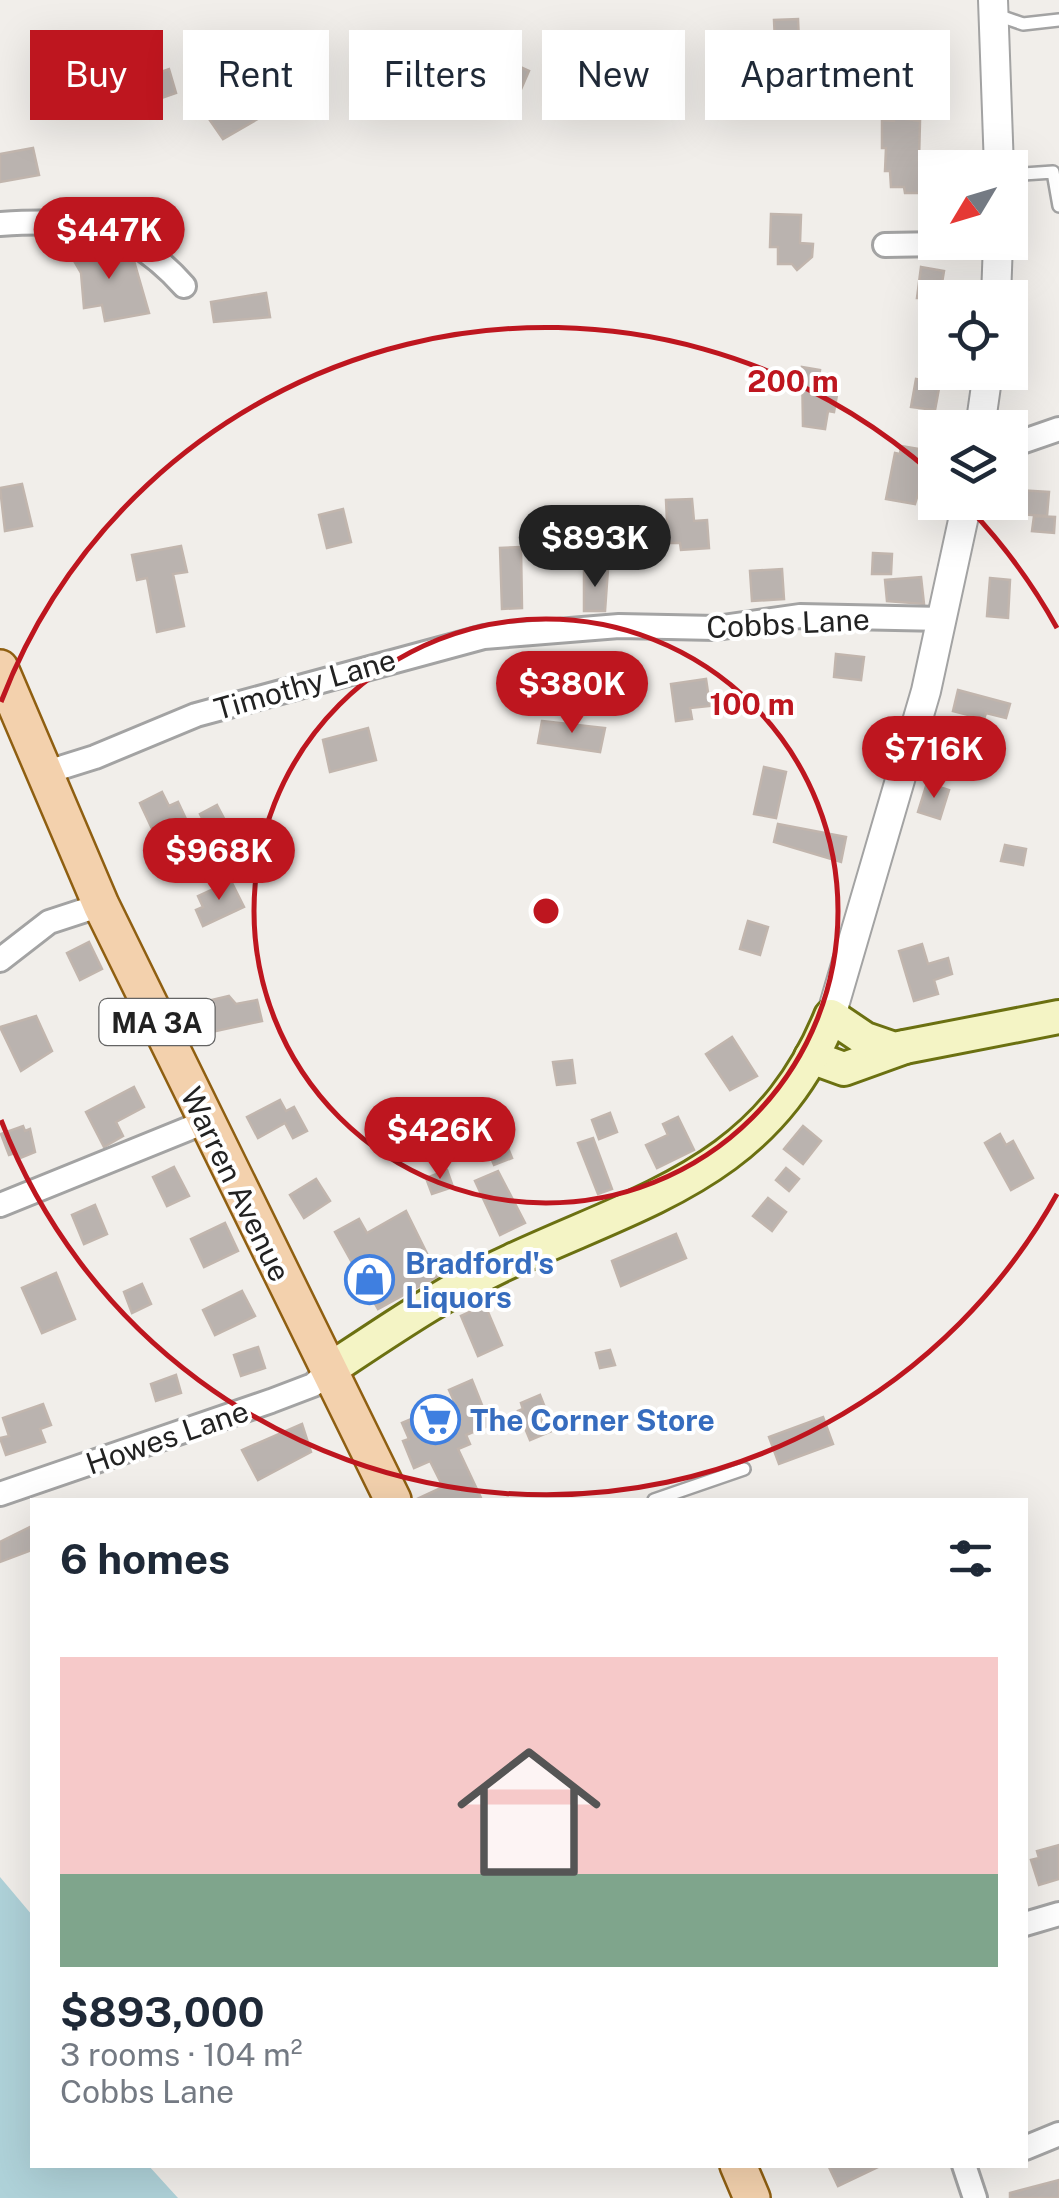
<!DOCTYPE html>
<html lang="en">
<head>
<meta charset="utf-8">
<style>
	:root { --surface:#fff; --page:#f2f2f3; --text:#1f2937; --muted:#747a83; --line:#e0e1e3; --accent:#be161f }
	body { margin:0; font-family:"Public Sans",sans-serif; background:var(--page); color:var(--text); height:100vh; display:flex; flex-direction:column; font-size:38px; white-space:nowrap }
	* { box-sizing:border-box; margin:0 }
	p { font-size:32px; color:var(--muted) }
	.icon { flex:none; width:55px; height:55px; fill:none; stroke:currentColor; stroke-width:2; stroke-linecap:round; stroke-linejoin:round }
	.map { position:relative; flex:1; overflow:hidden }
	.details { position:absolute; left:30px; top:1498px; width:998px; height:670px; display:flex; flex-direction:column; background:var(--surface); border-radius:0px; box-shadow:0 10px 40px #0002 }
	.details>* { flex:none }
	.top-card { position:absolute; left:30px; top:30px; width:1000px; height:90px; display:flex; gap:20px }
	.needle { width:65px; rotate:232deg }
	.fabs { position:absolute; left:918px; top:150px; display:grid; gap:20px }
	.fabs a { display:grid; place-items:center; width:110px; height:110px; border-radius:0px; background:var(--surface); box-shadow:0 10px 40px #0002; font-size:50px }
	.price { position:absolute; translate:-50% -85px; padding:0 22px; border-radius:35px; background:var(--accent); color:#fff; font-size:32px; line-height:65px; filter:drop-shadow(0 2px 5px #0008) }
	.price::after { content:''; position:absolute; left:50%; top:60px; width:30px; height:22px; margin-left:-15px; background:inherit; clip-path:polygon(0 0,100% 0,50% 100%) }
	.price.current { background:#222; color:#fff }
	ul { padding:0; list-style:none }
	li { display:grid; align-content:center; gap:20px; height:530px; padding:0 30px }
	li+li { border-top:2px solid var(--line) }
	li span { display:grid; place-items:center; height:310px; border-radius:0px; color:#555 }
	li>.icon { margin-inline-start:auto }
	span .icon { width:180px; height:180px; fill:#fffc; stroke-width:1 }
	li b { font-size:42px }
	h2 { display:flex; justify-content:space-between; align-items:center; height:120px; padding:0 30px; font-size:42px }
	.tag { padding:0 35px; border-radius:0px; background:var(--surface); box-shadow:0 10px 40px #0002; font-size:35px; line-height:90px }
	.tag.current { background:var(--accent); color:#fff }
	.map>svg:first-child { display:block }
</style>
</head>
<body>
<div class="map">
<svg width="1059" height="2198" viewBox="0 0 1059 2198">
	<rect width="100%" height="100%" fill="#f1eeea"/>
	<!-- water -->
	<polygon fill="#afd2d9" points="0,1877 32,1915 32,2165 148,2165 178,2198 0,2198"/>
	<!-- building -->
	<g fill="#bab3af" stroke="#c1b5ad" stroke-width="2.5">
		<polygon points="798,19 799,41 775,42 774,20"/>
		<polygon points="352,57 397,61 397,83 392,83 392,90 351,89"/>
		<polygon points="505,60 529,71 512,110 487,99"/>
		<polygon points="169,69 176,93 113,115 106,91"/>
		<polygon points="270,85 282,105 223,139 209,119"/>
		<polygon points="894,117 920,121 919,160 935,160 934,193 905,193 904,187 891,187 890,171 885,171 886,148 882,148 882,120 894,121"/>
		<polygon points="33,148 39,175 0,182 0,154"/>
		<polygon points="771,214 801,215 800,243 813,244 812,257 797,270 792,264 778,264 778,247 770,247"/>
		<polygon points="62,240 90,247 92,254 111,249 119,258 134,261 149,313 105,321 102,305 84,308 81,273"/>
		<polygon points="921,267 944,271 942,283 976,288 976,298 917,298"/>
		<polygon points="266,293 270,317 214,322 211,302"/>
		<polygon points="802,367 820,370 818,386 838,389 834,412 828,411 825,429 803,426"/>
		<polygon points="916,379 940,383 935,410 911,407"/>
		<polygon points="901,446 919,449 916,465 926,467 915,504 886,499 895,453 900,454"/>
		<polygon points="22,484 32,526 5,531 0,488"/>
		<polygon points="1017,490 1049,492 1047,516 1015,514"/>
		<polygon points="692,499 694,521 707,520 709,548 681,550 680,543 668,543 666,500"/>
		<polygon points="343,509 351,542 327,548 319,515"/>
		<polygon points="1034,516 1055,517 1054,533 1032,531"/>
		<polygon points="553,540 575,540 576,565 554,566"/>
		<polygon points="181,546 187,572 173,574 184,626 157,632 147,578 137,580 132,555"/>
		<polygon points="521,547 522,608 502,609 500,548"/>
		<polygon points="873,553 892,554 891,574 872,574"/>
		<polygon points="608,569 605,611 584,611 584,570"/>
		<polygon points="782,569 784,599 752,601 750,571"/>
		<polygon points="921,577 924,604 887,601 885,580"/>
		<polygon points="990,578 1010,580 1008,618 987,616"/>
		<polygon points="836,654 864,657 861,680 834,677"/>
		<polygon points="706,679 710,706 690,708 692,719 676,721 671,684"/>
		<polygon points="958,690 1010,704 1006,718 986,713 984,719 953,711"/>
		<polygon points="542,721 605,728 600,752 538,743"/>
		<polygon points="368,728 376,760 330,772 323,740"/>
		<polygon points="764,767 786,772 776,818 754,814"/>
		<polygon points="927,783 949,790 940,819 918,812"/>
		<polygon points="162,792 169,806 178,802 192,832 172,841 167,832 156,837 140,803"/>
		<polygon points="217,805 230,830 213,840 200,814"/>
		<polygon points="778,824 846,837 841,862 774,842"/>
		<polygon points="1005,845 1026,849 1023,865 1001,861"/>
		<polygon points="231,881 244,907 203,926 196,910 203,907 198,896"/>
		<polygon points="748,921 768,927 760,955 740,949"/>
		<polygon points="89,942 102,969 80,980 67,953"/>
		<polygon points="922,944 928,964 948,958 952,974 934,980 938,994 914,1001 899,951"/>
		<polygon points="229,996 236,1004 257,1000 262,1021 207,1033 202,1010 213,1007 212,1000"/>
		<polygon points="36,1016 52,1051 21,1071 0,1027"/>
		<polygon points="732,1037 757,1076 730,1090 706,1054"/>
		<polygon points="572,1060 575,1083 557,1085 553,1062"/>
		<polygon points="134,1087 144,1107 116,1122 123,1136 104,1147 86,1112"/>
		<polygon points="280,1100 286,1111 294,1107 307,1131 293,1138 285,1123 258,1138 247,1117"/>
		<polygon points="610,1113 617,1132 599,1139 592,1120"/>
		<polygon points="678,1117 694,1150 657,1168 646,1145 668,1135 663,1124"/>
		<polygon points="23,1126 25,1131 30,1129 35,1152 18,1159 15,1153 9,1155 1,1134"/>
		<polygon points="803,1126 821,1141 803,1164 784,1149"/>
		<polygon points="1000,1134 1006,1145 1013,1141 1033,1178 1011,1190 985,1143"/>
		<polygon points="593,1138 612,1189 598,1194 578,1143"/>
		<polygon points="505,1141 512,1158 494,1165 487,1148"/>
		<polygon points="174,1167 189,1196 167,1206 153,1177"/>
		<polygon points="786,1168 799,1179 789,1191 776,1180"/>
		<polygon points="447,1170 453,1187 432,1194 426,1178"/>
		<polygon points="498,1171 525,1223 500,1235 475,1181"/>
		<polygon points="316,1179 330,1201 304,1218 290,1195"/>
		<polygon points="768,1198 786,1212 772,1231 753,1216"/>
		<polygon points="95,1205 107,1234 84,1244 72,1215"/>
		<polygon points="406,1211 438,1276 378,1309 335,1232 359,1219 367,1233"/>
		<polygon points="225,1223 238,1251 204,1267 191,1239"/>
		<polygon points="676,1234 686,1258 621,1286 612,1261"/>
		<polygon points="56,1273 75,1319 42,1333 22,1288"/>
		<polygon points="142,1284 151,1304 132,1313 124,1292"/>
		<polygon points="242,1291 255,1316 215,1335 203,1310"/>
		<polygon points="485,1305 502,1345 478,1356 461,1316"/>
		<polygon points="258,1347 265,1368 241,1376 234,1355"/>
		<polygon points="610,1350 615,1365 600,1368 596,1353"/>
		<polygon points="176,1375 181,1393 156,1401 151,1384"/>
		<polygon points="472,1380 490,1425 466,1435 470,1444 458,1449 482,1500 415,1500 443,1487 430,1461 414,1468 403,1441 409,1439 402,1423 454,1401 449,1390"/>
		<polygon points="540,1395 554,1430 530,1440 518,1411 523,1409 521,1403"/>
		<polygon points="43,1404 51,1425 40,1429 45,1442 6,1455 0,1438 9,1436 3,1418"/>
		<polygon points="823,1417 833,1444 779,1464 769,1437"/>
		<polygon points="302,1424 311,1452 258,1480 242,1450"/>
		<polygon points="32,1526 32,1550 0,1562 0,1542"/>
		<polygon points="1059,1845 1059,1879 1039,1885 1031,1860 1039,1858 1037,1851"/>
		<polygon points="828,2165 882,2165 838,2186"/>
		<polygon points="1059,2180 1059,2198 1010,2198 1010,2193"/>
	</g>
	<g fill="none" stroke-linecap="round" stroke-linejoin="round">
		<defs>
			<g id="service">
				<polyline points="997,15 1023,24 1059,20"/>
				<polyline points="1010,175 1053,172 1059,206"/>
				<polyline points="654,1500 744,1469"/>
			</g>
			<g id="minor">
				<path d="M0,224C81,219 129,224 184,286"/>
				<polyline points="885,245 998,243"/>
				<polyline points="1010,446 1059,429"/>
				<polyline points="44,773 95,757 196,715 484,637 619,626 716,628 800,616 943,619"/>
				<polyline points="0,960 49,922 101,905"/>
				<polyline points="0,1205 205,1122"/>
				<polyline points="0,1494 271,1401 313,1385 329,1370"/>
				<polyline points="1025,1924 1059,1914"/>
				<polyline points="1025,2148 1059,2134"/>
				<polyline points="964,2165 975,2198"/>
			</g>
			<g id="tertiary">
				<polyline points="993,0 999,168"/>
				<polyline points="996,298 998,242"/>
				<polyline points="980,428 988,372"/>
				<polyline points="831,1016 926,691 967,502"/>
			</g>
			<g id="secondary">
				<polyline points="811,1057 844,1069 905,1047"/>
				<path d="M329,1370C388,1331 447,1290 511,1261C649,1197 768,1171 831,1016L865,1039L894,1049L1059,1017"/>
			</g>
			<g id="primary">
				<polyline points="0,668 101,905 393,1500"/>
				<polyline points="738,2165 752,2198"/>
			</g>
		</defs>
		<!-- service casing -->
		<use href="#service" stroke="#a3a3a3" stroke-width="16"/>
		<!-- minor casing -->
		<use href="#minor" stroke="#a3a3a3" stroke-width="28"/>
		<!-- tertiary casing -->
		<use href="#tertiary" stroke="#a3a3a3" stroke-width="32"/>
		<!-- secondary casing -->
		<use href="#secondary" stroke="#6b7011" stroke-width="38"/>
		<!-- primary casing -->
		<use href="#primary" stroke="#8f5f11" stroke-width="40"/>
		<!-- service -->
		<use href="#service" stroke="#fff" stroke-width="11"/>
		<!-- minor -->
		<use href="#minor" stroke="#fff" stroke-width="22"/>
		<!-- tertiary -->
		<use href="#tertiary" stroke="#fff" stroke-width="28"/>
		<!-- secondary -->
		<use href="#secondary" stroke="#f4f4c5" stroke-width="32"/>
		<!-- primary -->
		<use href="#primary" stroke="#f3d1ad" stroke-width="35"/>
	</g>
	<!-- distance rings -->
	<g fill="none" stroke="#be161f" stroke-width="5">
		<circle cx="546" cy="911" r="292"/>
		<path d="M1057 1194A584 584 0 0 1 1 1120M1 702A584 584 0 0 1 933 474M966 505A584 584 0 0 1 1057 628"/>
	</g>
	<!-- icons -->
	<defs>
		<symbol id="shop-ring" viewBox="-11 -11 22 22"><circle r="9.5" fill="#fff" stroke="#3f7fe0" stroke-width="1.5"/><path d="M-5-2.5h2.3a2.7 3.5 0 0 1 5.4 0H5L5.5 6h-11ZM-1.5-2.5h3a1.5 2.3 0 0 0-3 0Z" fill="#3f7fe0"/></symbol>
		<symbol id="supermarket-ring" viewBox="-11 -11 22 22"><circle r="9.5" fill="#fff" stroke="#3f7fe0" stroke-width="1.5"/><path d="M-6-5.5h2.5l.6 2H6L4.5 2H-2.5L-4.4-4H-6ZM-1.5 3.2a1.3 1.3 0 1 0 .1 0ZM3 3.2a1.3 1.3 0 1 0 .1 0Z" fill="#3f7fe0"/></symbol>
	</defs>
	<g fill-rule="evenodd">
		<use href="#shop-ring" x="342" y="1252" width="55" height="55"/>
		<use href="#supermarket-ring" x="408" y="1392" width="55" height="55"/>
	</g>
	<g text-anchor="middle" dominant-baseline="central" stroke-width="8" stroke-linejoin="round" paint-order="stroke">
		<!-- shield labels -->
		<rect fill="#fff" stroke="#646464" stroke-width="2.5" x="99.5" y="999" width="115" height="46" rx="8"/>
		<g font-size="28" font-weight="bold" fill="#222">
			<text x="157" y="1022">MA 3A</text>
		</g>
		<!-- street labels -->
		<g font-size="30" fill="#222" stroke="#fff">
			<text transform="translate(788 623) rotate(-3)">Cobbs Lane</text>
			<text transform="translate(305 684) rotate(-16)">Timothy Lane</text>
			<text transform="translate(236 1184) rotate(64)">Warren Avenue</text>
			<text transform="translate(167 1437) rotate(-19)">Howes Lane</text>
		</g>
		<!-- shop labels -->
		<g font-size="30" font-weight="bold" fill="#366cbe" stroke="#fff" text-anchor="start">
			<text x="405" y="1263">Bradford's<tspan x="405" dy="34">Liquors</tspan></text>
			<text x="470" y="1420">The Corner Store</text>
		</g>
	</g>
	<circle cx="546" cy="911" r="15" fill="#be161f" stroke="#fff" stroke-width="5"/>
	<g font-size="30" text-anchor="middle" font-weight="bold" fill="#be161f" stroke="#fff" stroke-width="8" stroke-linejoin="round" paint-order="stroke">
		<text x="793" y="392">200 m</text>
		<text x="752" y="715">100 m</text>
	</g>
</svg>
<div class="fabs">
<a><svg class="needle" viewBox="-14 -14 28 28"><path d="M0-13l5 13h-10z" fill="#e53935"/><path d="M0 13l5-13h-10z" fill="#747a83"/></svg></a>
<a><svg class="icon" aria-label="locate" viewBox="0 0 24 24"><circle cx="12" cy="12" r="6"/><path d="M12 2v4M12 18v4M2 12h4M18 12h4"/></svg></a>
<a><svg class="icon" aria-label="layers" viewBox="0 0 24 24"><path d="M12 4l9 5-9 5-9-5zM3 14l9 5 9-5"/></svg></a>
</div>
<b class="price" style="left:109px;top:282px">$447K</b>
<b class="price current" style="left:595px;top:590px">$893K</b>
<b class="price" style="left:572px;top:736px">$380K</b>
<b class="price" style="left:934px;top:801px">$716K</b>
<b class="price" style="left:219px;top:903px">$968K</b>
<b class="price" style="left:440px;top:1182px">$426K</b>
<div class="top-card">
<a class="tag current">Buy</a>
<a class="tag">Rent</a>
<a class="tag">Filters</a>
<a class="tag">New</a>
<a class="tag">Apartment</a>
</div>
<section class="details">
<h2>6 homes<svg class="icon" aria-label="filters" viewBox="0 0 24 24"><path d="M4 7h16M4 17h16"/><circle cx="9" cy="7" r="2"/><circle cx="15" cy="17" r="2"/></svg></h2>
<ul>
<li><span style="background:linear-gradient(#f6c9c9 70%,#7fa58c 0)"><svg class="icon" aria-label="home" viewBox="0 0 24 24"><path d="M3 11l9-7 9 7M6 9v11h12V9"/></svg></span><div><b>$893,000</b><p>3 rooms · 104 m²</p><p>Cobbs Lane</p></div></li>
</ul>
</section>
</div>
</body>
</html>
